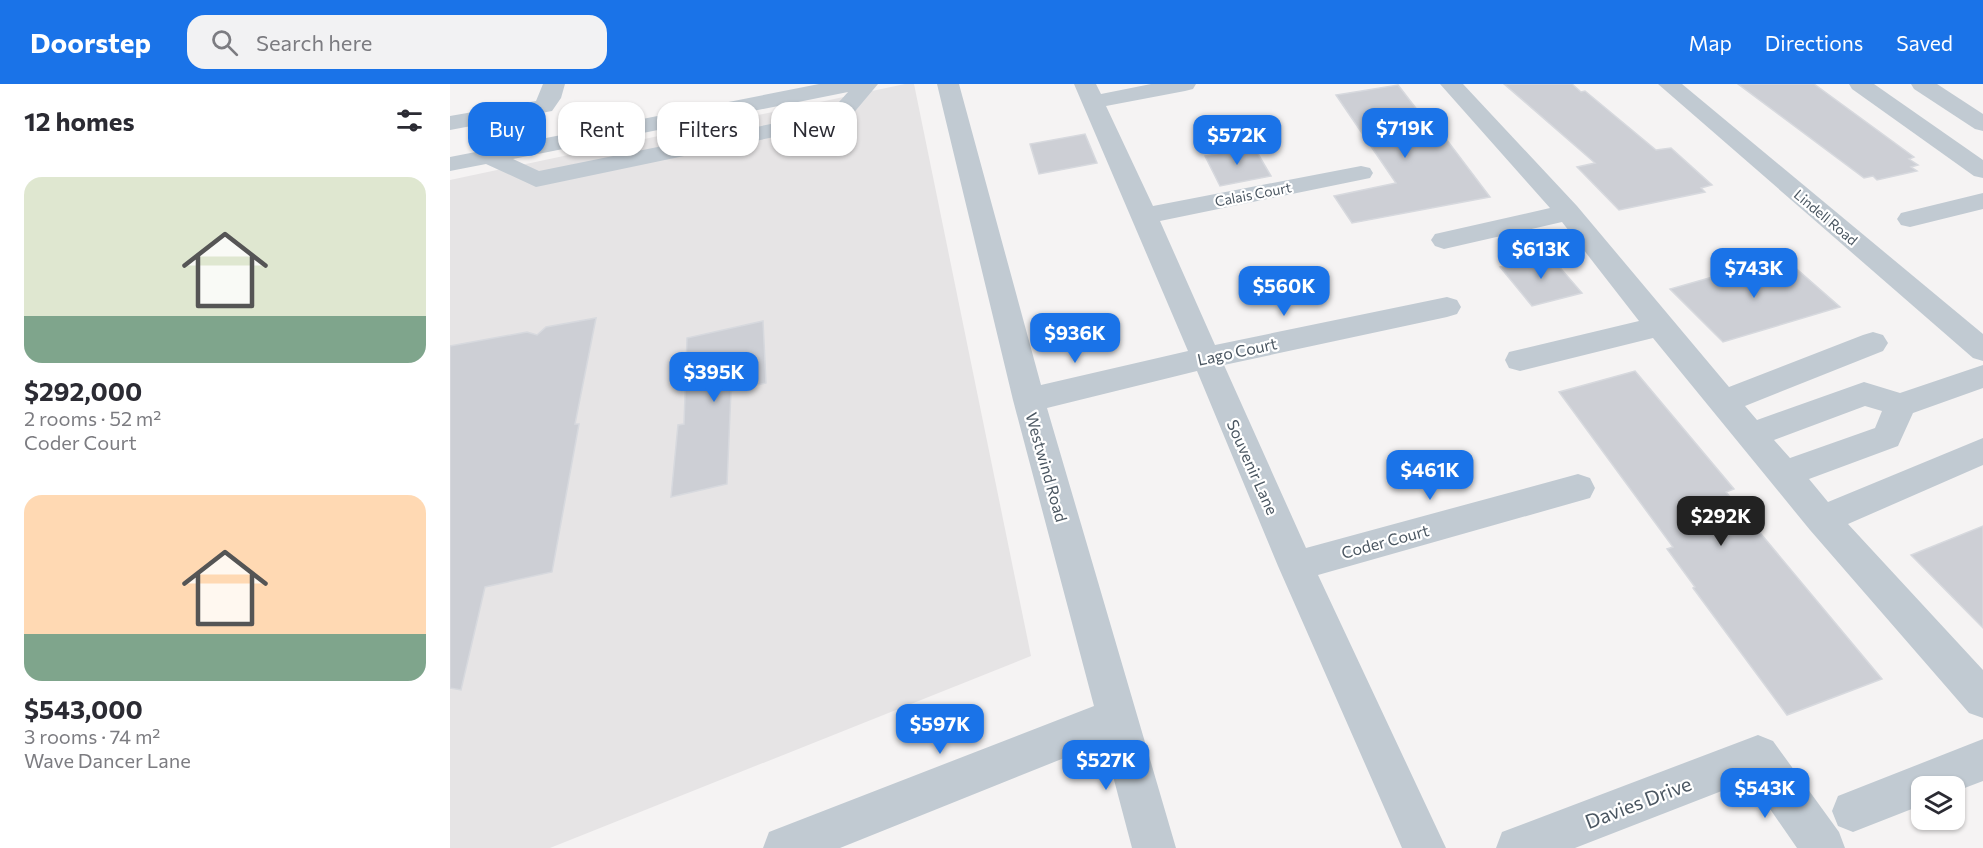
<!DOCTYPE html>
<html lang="en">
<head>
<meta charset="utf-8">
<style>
	:root { --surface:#fff; --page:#f2f2f3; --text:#2b2b33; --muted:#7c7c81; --accent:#1a73e8 }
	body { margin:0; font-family:Commissioner,sans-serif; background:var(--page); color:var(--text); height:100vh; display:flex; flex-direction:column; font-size:22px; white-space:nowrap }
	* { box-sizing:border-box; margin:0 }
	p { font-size:20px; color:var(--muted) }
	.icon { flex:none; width:33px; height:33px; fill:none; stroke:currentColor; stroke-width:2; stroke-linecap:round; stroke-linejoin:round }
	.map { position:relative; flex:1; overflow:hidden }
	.side { display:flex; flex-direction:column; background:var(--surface); width:450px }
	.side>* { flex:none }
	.top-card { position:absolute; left:18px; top:18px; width:570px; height:54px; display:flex; gap:12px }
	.controls { position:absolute; left:1461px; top:692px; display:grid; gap:12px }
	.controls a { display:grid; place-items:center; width:54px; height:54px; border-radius:12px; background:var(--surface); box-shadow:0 2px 4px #0004; font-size:30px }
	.price { position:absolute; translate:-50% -51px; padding:0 14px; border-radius:12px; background:var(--accent); color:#fff; font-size:20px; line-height:39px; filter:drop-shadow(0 2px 3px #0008) }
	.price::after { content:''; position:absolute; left:50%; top:36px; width:18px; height:14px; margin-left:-9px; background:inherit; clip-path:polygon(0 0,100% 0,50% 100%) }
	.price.on { background:#222; color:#fff }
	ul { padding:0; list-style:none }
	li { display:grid; align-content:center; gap:12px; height:318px; padding:0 24px }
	li span { display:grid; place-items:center; height:186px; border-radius:18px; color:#555 }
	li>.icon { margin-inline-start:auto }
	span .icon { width:108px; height:108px; fill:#fffc; stroke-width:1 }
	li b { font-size:26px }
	h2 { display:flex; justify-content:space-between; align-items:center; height:72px; padding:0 24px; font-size:26px }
	.pill { padding:0 21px; border-radius:18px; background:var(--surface); box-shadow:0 2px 4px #0004; font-size:21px; line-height:54px }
	.pill.on { background:var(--accent); color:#fff }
	header { display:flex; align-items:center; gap:36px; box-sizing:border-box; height:84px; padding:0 30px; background:var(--accent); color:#fff }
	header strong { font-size:28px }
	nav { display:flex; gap:33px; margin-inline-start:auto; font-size:21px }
	.search { width:420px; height:54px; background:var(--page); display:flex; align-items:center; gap:15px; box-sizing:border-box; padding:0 21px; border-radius:18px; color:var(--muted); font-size:22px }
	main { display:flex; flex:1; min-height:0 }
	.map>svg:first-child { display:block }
</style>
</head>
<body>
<header>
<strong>Doorstep</strong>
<div class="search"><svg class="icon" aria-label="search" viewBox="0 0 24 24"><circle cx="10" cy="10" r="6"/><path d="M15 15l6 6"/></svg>Search here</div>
<nav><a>Map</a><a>Directions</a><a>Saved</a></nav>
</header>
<main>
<section class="side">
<h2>12 homes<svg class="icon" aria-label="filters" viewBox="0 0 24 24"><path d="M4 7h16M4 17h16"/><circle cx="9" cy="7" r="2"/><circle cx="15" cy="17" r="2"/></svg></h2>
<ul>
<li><span style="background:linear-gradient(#dfe7d0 75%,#7fa58c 0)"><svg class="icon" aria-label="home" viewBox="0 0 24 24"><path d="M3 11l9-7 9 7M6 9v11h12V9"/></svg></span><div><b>$292,000</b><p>2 rooms · 52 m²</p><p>Coder Court</p></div></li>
<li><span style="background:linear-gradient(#ffd9b3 75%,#7fa58c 0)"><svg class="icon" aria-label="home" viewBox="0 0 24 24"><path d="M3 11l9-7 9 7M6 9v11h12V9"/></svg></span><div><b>$543,000</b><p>3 rooms · 74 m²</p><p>Wave Dancer Lane</p></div></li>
</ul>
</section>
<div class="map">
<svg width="1533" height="764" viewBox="0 0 1533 764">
	<rect width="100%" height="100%" fill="#f5f3f3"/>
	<!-- education -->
	<polygon fill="#e6e4e5" points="455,0 464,0 581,572 100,764 0,764 0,96"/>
	<!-- building -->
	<g fill="#cdcfd5" stroke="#d7d9de" stroke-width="1.5">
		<polygon points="1054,0 1122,0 1131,8 1135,7 1206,66 1221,64 1262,101 1251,104 1255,108 1169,126 1127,83 1145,79"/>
		<polygon points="1288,0 1364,0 1464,73 1459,75 1468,81 1461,83 1467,87 1427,96 1423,92 1414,94"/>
		<polygon points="948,1 975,36 981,35 1040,113 902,139 884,112 946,99 886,11"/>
		<polygon points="635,50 647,79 589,90 580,60"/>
		<polygon points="804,63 821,92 770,102 755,72"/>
		<polygon points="1099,171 1132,209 1082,222 1050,183"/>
		<polygon points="1333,173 1390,223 1273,258 1220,205"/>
		<polygon points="146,234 125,340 129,340 102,488 35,503 11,606 0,604 0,262 77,248 87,251 96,243"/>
		<polygon points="313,237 316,299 281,307 277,400 221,413 228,341 234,340 237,254"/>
		<polygon points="1185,287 1284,405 1276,408 1432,595 1337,631 1243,504 1245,503 1217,465 1223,463 1109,308"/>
		<polygon points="1533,442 1533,544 1461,471"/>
	</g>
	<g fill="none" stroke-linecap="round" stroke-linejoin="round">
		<!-- minor -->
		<g fill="#c1cad2" fill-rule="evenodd">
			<polygon points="93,0 115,0 111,14 102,27 0,46 0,32 86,17"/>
			<path d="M369,0H428L396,38L86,103L36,80L0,87V73ZM398,8L380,28L89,87L63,75Z"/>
			<polygon points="487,0 509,0 591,301 738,267 624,0 646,0 651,10 701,0 746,0 743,5 735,7 656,22 703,122 911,82 920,84 923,89 920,94 710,137 765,261 997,213 1007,216 1011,223 1007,230 997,233 774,281 856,464 1128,390 1140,394 1145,404 1140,414 868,491 996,764 952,764 828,482 747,287 597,324 726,764 682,764 654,658 390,764 313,764 319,748 644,622 563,316"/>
			<path d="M990,0H1013L1127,122L1279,303L1413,251L1423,248L1433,251L1438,259L1433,267L1295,322L1307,336L1414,298L1450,309L1533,281V304L1463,329L1448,362L1359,395L1378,418L1533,354V381L1398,440L1533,586V634L1519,629L1360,446L1203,254L1070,287L1059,284L1055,276L1059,268L1189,237L1112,138L994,165L985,162L981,156L985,150L1100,124ZM1415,322L1432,327L1425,344L1340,374L1324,356Z"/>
			<polygon points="1208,0 1232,0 1533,250 1533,277 1523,274"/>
			<polygon points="1399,0 1424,0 1533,76 1533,94 1524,92 1402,5"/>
			<polygon points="1461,0 1487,0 1533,30 1533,47 1525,45 1464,5"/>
			<polygon points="1533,109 1533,125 1460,143 1451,141 1447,135 1451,129"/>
			<polygon points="1308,651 1323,657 1389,748 1395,764 1347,764 1300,696 1125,764 1046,764 1052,748"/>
			<polygon points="1533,655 1533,697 1504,708 1504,702 1472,702 1472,721 1403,748 1388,742 1382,727 1388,712"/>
		</g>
	</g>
	<g text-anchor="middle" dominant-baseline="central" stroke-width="4.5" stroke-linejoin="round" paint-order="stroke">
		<!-- far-street labels -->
		<g font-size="14" fill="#4a5661" stroke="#fff">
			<text transform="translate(803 110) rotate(-11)">Calais Court</text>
			<text transform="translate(1376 133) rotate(40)">Lindell Road</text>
		</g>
		<!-- street labels -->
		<g font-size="16" fill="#4a5661" stroke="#fff">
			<text transform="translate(787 267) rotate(-12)">Lago Court</text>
			<text transform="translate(597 383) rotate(74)">Westwind Road</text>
			<text transform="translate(803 383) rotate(66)">Souvenir Lane</text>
			<text transform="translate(935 457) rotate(-15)">Coder Court</text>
		</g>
		<!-- near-street labels -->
		<g font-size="20" fill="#4a5661" stroke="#fff">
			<text transform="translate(1188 718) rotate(-21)">Davies Drive</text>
		</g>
	</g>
</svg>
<div class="controls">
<a><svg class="icon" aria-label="layers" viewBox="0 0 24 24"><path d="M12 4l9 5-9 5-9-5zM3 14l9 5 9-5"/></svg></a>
</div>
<b class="price" style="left:955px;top:75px">$719K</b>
<b class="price" style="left:787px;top:82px">$572K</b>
<b class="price" style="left:1091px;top:196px">$613K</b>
<b class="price" style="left:1304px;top:215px">$743K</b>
<b class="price" style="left:834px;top:233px">$560K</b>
<b class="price" style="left:625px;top:280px">$936K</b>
<b class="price" style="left:264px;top:319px">$395K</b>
<b class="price" style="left:980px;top:417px">$461K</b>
<b class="price on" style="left:1271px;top:463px">$292K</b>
<b class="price" style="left:490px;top:671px">$597K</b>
<b class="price" style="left:656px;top:707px">$527K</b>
<b class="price" style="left:1315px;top:735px">$543K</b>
<div class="top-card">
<a class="pill on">Buy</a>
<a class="pill">Rent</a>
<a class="pill">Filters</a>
<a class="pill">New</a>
</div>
</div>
</main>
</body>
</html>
